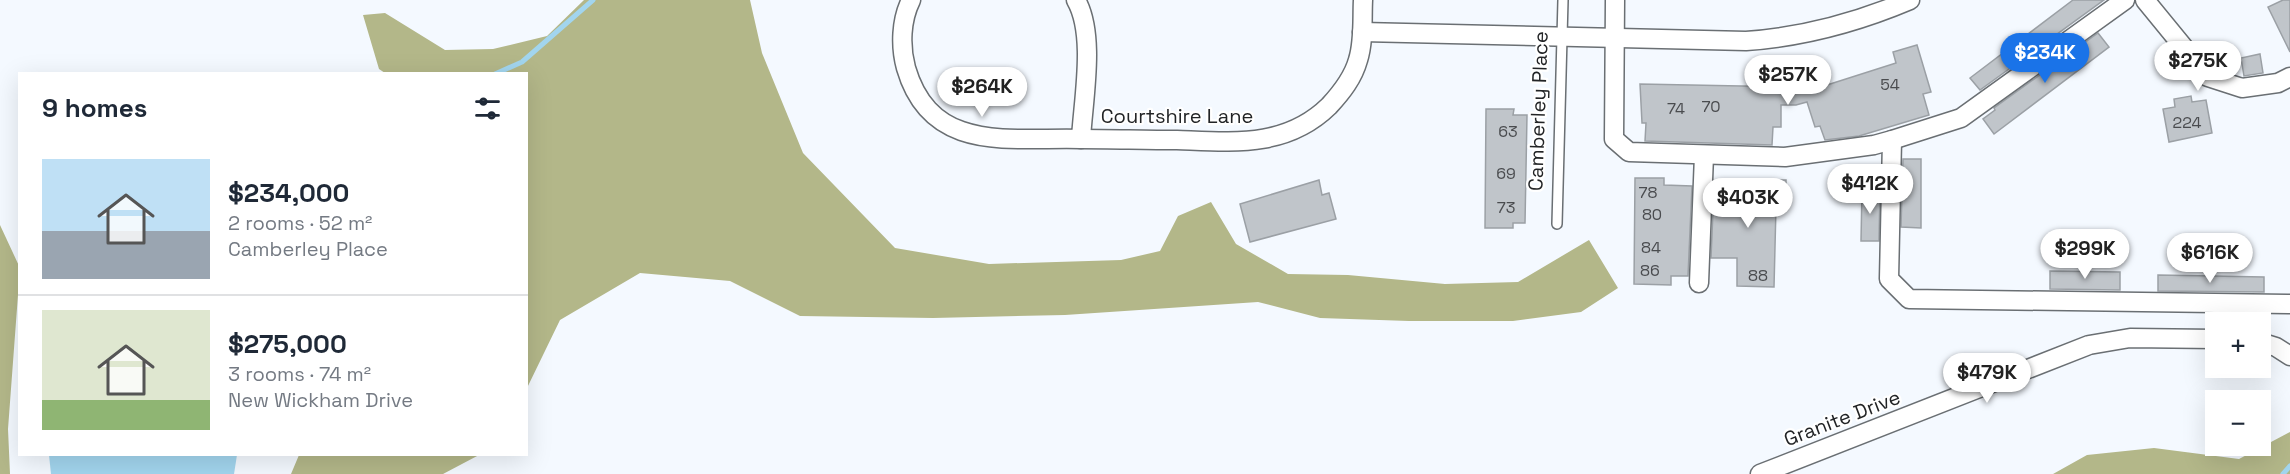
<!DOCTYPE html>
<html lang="en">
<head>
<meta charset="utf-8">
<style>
	:root { --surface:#fff; --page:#f2f2f3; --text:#1f2937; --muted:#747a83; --line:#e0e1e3; --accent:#1a73e8 }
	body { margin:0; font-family:"Space Grotesk",sans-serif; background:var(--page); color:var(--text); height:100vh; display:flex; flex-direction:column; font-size:22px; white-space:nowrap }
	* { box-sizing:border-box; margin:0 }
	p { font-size:20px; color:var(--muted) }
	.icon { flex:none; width:33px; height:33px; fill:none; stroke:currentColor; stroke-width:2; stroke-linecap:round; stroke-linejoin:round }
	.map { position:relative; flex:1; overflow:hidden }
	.details { position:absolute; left:18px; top:72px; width:510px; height:384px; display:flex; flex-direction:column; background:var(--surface); border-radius:0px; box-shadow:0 6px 24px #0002 }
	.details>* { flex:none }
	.fabs { position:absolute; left:2205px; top:312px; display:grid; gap:12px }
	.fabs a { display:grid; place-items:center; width:66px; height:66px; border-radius:0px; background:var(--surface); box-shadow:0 6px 24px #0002; font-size:30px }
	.price { position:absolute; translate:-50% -51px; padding:0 14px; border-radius:21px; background:#fff; color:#222; font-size:20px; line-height:39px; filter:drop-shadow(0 2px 3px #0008) }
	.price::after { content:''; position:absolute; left:50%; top:36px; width:18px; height:14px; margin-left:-9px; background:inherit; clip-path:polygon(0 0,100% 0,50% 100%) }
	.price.current { background:var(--accent); color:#fff }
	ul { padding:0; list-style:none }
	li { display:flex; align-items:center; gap:18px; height:150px; padding:0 24px }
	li+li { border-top:2px solid var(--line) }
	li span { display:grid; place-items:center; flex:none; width:168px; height:120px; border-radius:0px; color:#555 }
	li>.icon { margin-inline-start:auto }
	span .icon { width:72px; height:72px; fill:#fffc; stroke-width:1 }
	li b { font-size:26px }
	h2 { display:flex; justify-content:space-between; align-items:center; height:72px; padding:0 24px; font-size:26px }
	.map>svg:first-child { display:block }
</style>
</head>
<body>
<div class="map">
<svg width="2290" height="474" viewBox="0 0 2290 474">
	<rect width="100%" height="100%" fill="#f4f9ff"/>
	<!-- forest -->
	<g fill="#b3b789">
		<polygon points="584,0 750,0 762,53 803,153 895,248 989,264 1121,260 1160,251 1178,216 1211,202 1236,244 1288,274 1348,275 1445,284 1518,282 1589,240 1618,288 1581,312 1513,321 1409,321 1320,318 1258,302 1065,315 933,318 800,316 730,281 640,273 560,320 527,388 526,74 385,73 379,69 363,15 385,13 445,50 493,49 547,36"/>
		<polygon points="0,225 20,268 8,429 10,474 0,474"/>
		<polygon points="2290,432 2290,474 2053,474 2087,455 2154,448 2239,459"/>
		<polygon points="299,455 299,454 479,455 443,474 291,474"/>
	</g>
	<!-- water -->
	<polygon fill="#a2d5ee" points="49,455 49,454 237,455 234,474 51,474"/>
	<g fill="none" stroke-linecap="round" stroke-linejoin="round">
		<!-- stream -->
		<g stroke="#a2d5ee" stroke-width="5">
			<polyline points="495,74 522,62 593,0"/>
			<polyline points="2283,474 2290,466"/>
		</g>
	</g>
	<!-- building -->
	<g fill="#c0c5ca" stroke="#9ba0a5" stroke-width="1.5">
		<polygon points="2073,0 2104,0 1980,90 1970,78"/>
		<polygon points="2283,0 2290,0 2290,52 2268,7"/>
		<polygon points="2098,33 2109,47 1994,134 1983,119 1995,110 1994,108"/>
		<polygon points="1917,45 1931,92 1923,94 1929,115 1859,136 1825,140 1820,126 1815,127 1807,102 1796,105 1781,105 1781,127 1773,127 1772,145 1645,141 1646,123 1642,123 1640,84 1799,87 1798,82 1824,74 1827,85 1896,63 1893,52"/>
		<polygon points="2260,54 2263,73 2244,76 2241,58"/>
		<polygon points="2191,96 2192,102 2206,100 2212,133 2169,142 2163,109 2175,107 2174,99"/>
		<polygon points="1486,109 1514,109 1513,115 1527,115 1525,223 1513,223 1513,228 1485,228"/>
		<polygon points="1903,159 1921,159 1921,228 1901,227"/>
		<polygon points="1635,178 1664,178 1664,185 1692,186 1688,276 1671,276 1671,285 1634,284"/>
		<polygon points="1319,180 1322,195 1329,193 1336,219 1250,242 1240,204"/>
		<polygon points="1764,180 1786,180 1786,207 1776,207 1774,287 1737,286 1737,258 1711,258 1714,187 1738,188 1738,183 1764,184"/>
		<polygon points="1862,189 1880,189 1879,241 1861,241"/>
		<polygon points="2050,271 2120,272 2120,290 2050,289"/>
		<polygon points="2158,275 2264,277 2264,292 2158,291"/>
	</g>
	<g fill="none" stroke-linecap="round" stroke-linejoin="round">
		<defs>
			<polyline id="lane" points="1557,224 1563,0"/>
			<g id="street">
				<path d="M911,0C901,20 900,46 906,68C931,154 1009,137 1081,139C1083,100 1096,35 1076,0"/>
				<polyline points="1615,0 1614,139 1629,152 1785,157 1874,145 1892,140 1961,118 2125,0"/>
				<polyline points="2145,0 2208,77 2242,88 2278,83 2290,77"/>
				<path d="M1362,32L1746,41C1803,37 1858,22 1910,0"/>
				<path d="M1081,139C1113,139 1145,140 1177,140C1233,142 1286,148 1329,106C1342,92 1353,78 1358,60C1364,41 1362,19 1363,0"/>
				<polyline points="1892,140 1889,279 1909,299 2290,304"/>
				<polyline points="1699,283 1704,155"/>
				<polyline points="2260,342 2276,347 2290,356"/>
				<polyline points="1760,474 2089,345 2130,338 2216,339"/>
			</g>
		</defs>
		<!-- lane casing -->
		<use href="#lane" stroke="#6a6f73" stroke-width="12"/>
		<!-- street casing -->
		<use href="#street" stroke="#6a6f73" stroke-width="21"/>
		<!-- lane -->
		<use href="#lane" stroke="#fff" stroke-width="9"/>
		<!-- street -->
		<use href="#street" stroke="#fff" stroke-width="18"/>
	</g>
	<g text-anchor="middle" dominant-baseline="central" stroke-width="4.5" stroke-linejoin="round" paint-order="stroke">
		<!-- number labels -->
		<g font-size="16" fill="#4a4c4f">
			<text x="1890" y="84">54</text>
			<text x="1711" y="106">70</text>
			<text x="1676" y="108">74</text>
			<text x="2187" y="122">224</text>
			<text x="1508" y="131">63</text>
			<text x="1506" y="173">69</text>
			<text x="1648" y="192">78</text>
			<text x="1506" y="207">73</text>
			<text x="1652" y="214">80</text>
			<text x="1651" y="247">84</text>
			<text x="1650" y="270">86</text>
			<text x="1758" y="275">88</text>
		</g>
		<!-- street labels -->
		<g font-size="20" fill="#222426" stroke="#fff">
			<text transform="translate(1538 111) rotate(-88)">Camberley Place</text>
			<text x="1177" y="116">Courtshire Lane</text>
			<text transform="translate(1842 418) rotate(-21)">Granite Drive</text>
		</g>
	</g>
</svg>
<div class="fabs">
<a>+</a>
<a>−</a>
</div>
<b class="price current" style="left:2045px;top:84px">$234K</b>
<b class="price" style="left:2198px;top:92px">$275K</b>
<b class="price" style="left:1788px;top:106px">$257K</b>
<b class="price" style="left:982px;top:118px">$264K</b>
<b class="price" style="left:1870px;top:215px">$412K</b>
<b class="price" style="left:1748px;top:229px">$403K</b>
<b class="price" style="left:2085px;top:280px">$299K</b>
<b class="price" style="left:2210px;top:284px">$616K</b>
<b class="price" style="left:1987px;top:404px">$479K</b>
<section class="details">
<h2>9 homes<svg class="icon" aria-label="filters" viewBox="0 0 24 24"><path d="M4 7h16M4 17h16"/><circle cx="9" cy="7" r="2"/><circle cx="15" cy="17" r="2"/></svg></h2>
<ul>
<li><span style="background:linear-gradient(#bfe0f5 60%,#9aa5b1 0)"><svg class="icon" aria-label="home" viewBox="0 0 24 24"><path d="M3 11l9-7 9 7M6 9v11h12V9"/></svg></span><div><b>$234,000</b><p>2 rooms · 52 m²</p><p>Camberley Place</p></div></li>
<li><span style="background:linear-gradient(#dfe7d0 75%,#8fb573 0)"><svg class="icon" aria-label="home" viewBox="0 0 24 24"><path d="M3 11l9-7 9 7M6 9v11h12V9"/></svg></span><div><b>$275,000</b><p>3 rooms · 74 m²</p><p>New Wickham Drive</p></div></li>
</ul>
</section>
</div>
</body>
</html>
